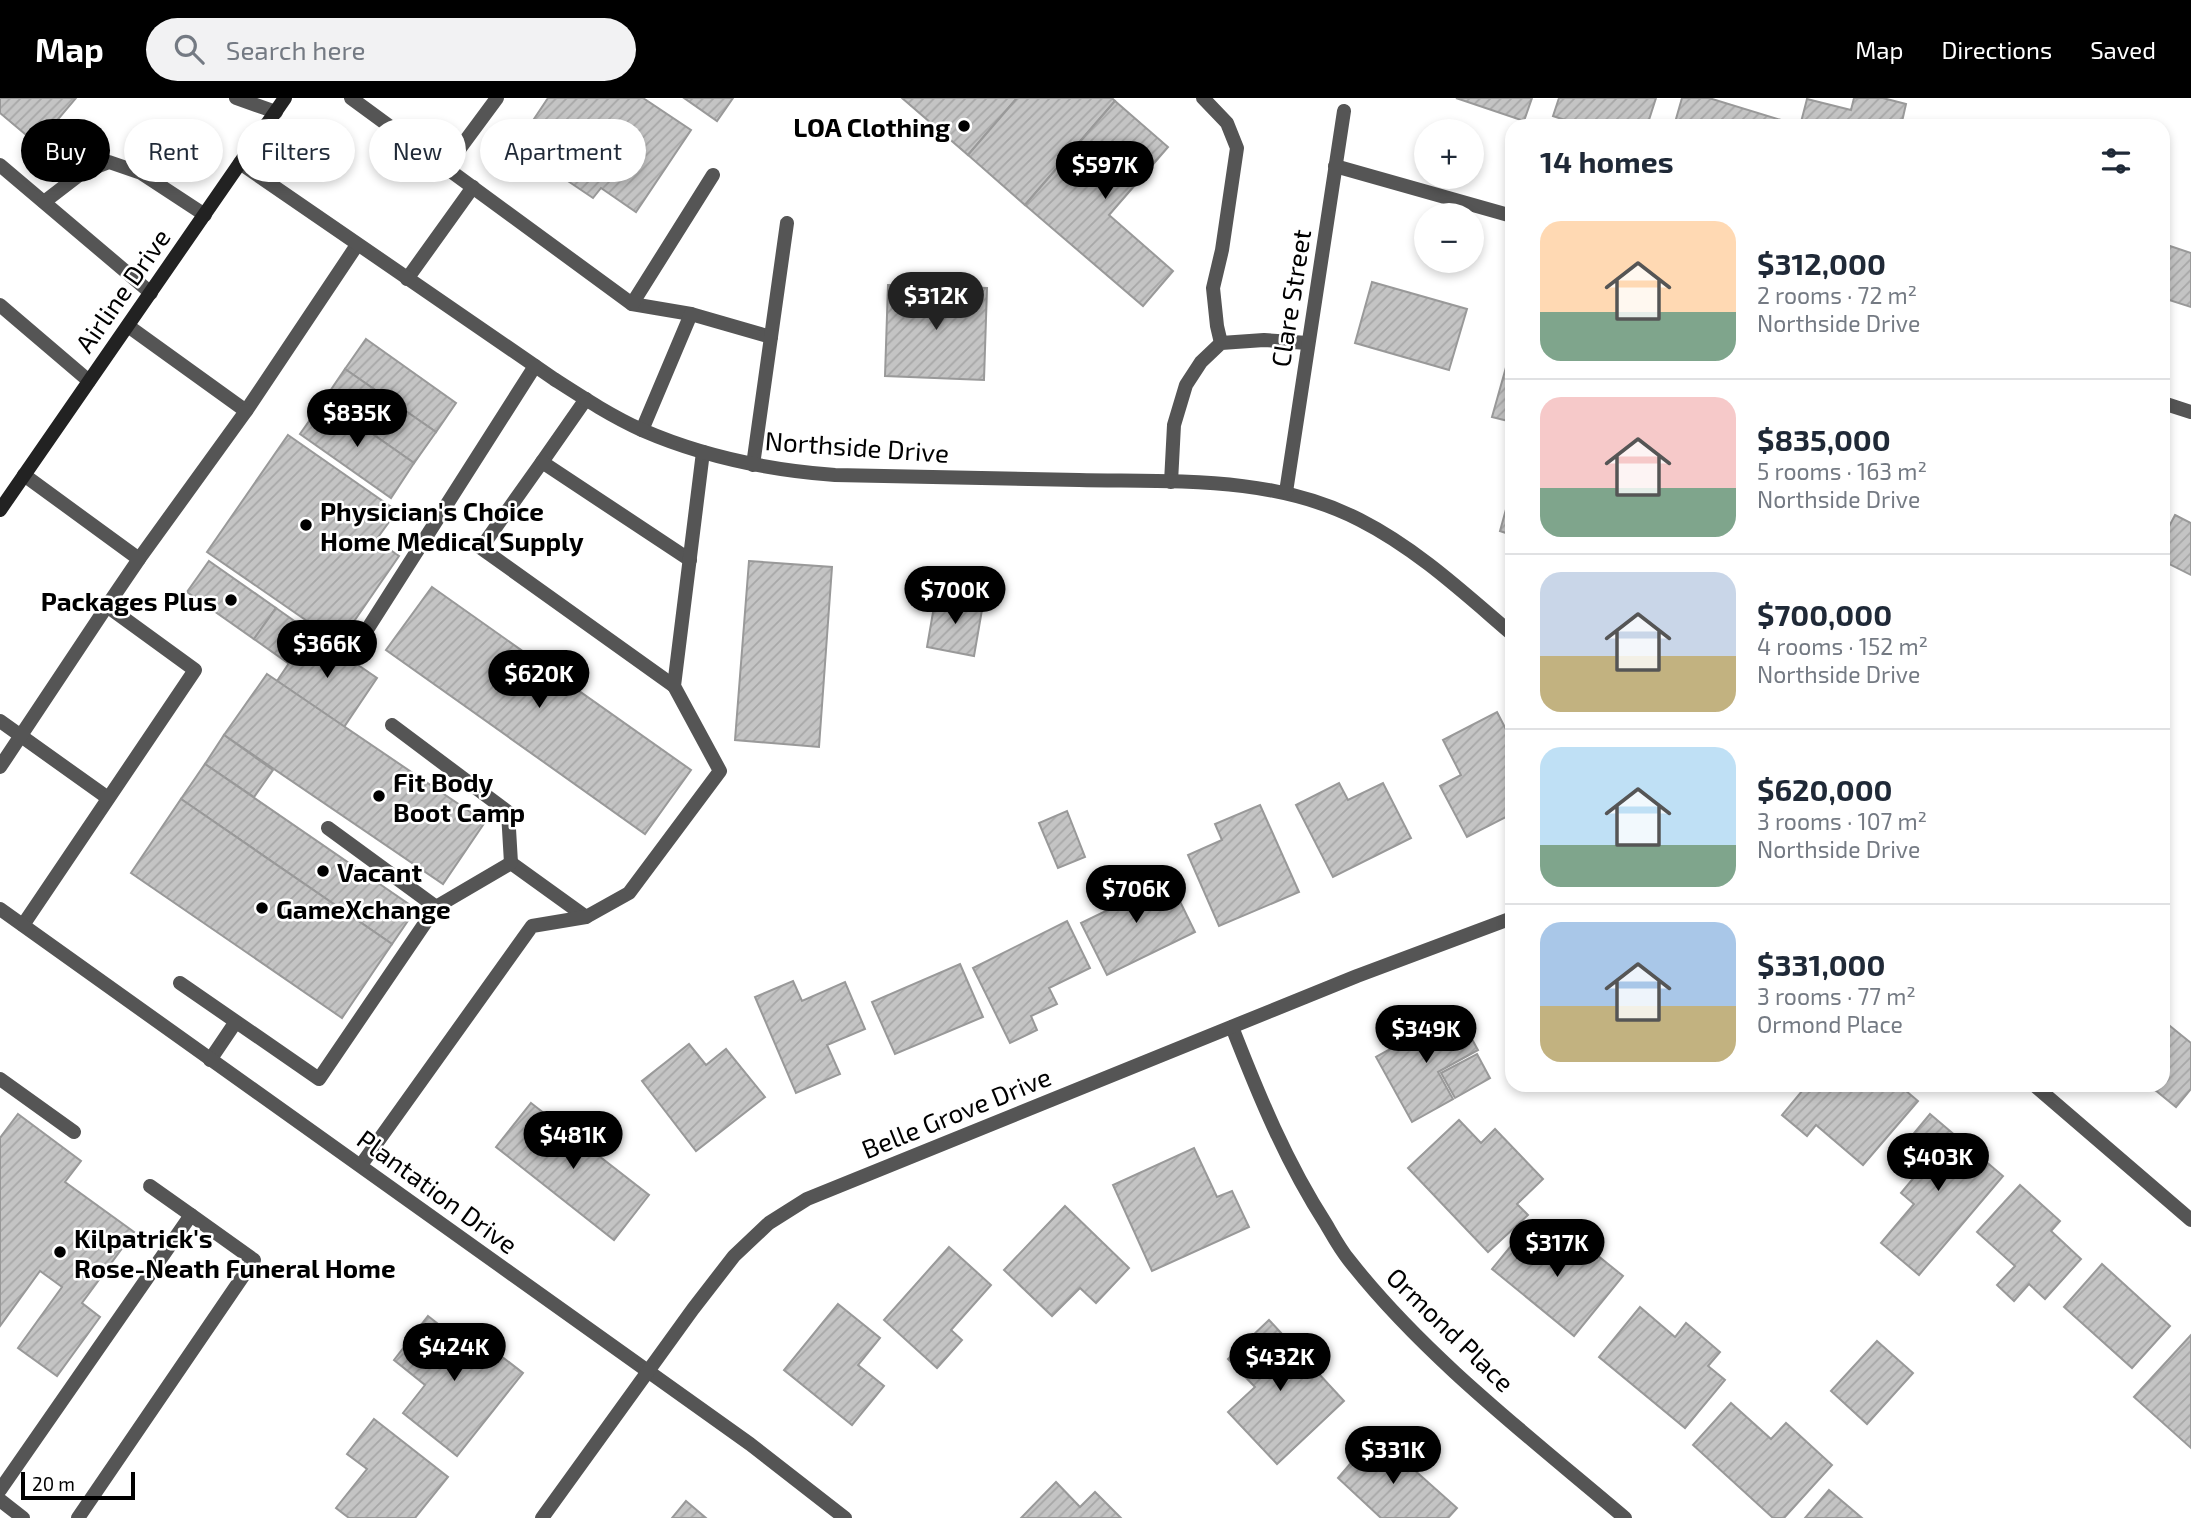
<!DOCTYPE html>
<html lang="en">
<head>
<meta charset="utf-8">
<style>
	:root { --surface:#fff; --page:#f2f2f3; --text:#1f2937; --muted:#747a83; --line:#e0e1e3; --accent:#000 }
	body { margin:0; font-family:"Exo 2",sans-serif; background:var(--page); color:var(--text); height:100vh; display:flex; flex-direction:column; font-size:26px; white-space:nowrap }
	* { box-sizing:border-box; margin:0 }
	p { font-size:23px; color:var(--muted) }
	.icon { flex:none; width:38px; height:38px; fill:none; stroke:currentColor; stroke-width:2; stroke-linecap:round; stroke-linejoin:round }
	.map { position:relative; flex:1; overflow:hidden }
	.details { position:absolute; left:1505px; top:21px; width:665px; height:973px; display:flex; flex-direction:column; background:var(--surface); border-radius:21px; box-shadow:0 4px 10px #0003 }
	.details>* { flex:none }
	.hud { position:absolute; left:21px; top:21px; width:665px; height:63px; display:flex; gap:14px }
	.buttons { position:absolute; left:1414px; top:21px; display:grid; gap:14px }
	.buttons a { display:grid; place-items:center; width:70px; height:70px; border-radius:50%; background:var(--surface); box-shadow:0 4px 10px #0003; font-size:35px }
	.scale { position:absolute; left:21px; bottom:18px; width:114px; box-sizing:border-box; padding-left:7px; border:4px solid #000; border-top:0; font-size:19px; line-height:24px; white-space:nowrap; color:#000; -webkit-text-stroke:5px #fff; paint-order:stroke }
	.price { position:absolute; translate:-50% -60px; padding:0 16px; border-radius:24px; background:var(--accent); color:#fff; font-size:23px; line-height:46px; filter:drop-shadow(0 2px 4px #0008) }
	.price::after { content:''; position:absolute; left:50%; top:42px; width:21px; height:16px; margin-left:-10px; background:inherit; clip-path:polygon(0 0,100% 0,50% 100%) }
	.price.on { background:#222; color:#fff }
	ul { padding:0; list-style:none }
	li { display:flex; align-items:center; gap:21px; height:175px; padding:0 35px }
	li+li { border-top:2px solid var(--line) }
	li span { display:grid; place-items:center; flex:none; width:196px; height:140px; border-radius:21px; color:#555 }
	li>.icon { margin-inline-start:auto }
	span .icon { width:84px; height:84px; fill:#fffc; stroke-width:1 }
	li b { font-size:30px }
	h2 { display:flex; justify-content:space-between; align-items:center; height:84px; padding:0 35px; font-size:30px }
	.tag { padding:0 24px; border-radius:32px; background:var(--surface); box-shadow:0 4px 10px #0003; font-size:24px; line-height:63px }
	.tag.on { background:var(--accent); color:#fff }
	header { display:flex; align-items:center; gap:42px; box-sizing:border-box; height:98px; padding:0 35px; background:var(--accent); color:#fff }
	header strong { font-size:33px }
	nav { display:flex; gap:38px; margin-inline-start:auto; font-size:24px }
	.search { width:490px; height:63px; background:var(--page); display:flex; align-items:center; gap:18px; box-sizing:border-box; padding:0 24px; border-radius:38px; color:var(--muted); font-size:26px }
	.map>svg:first-child { display:block }
</style>
</head>
<body>
<header>
<strong>Map</strong>
<div class="search"><svg class="icon" aria-label="search" viewBox="0 0 24 24"><circle cx="10" cy="10" r="6"/><path d="M15 15l6 6"/></svg>Search here</div>
<nav><a>Map</a><a>Directions</a><a>Saved</a></nav>
</header>
<div class="map">
<svg width="2191" height="1420" viewBox="0 0 2191 1420">
	<defs>
		<pattern id="building-hatch" width="6" height="6" patternUnits="userSpaceOnUse" patternTransform="scale(1.75)"><rect width="6" height="6" fill="#c4c4c4"/><path d="M-1 1l2-2M0 6l6-6M5 7l2-2" fill="none" stroke="#a7a7a7"/></pattern>
	</defs>
	<rect width="100%" height="100%" fill="#fff"/>
	<!-- building -->
	<g fill="url(#building-hatch)" stroke="#999" stroke-width="2">
		<polygon points="0,0 76,0 37,46 0,15"/>
		<polygon points="548,0 643,0 691,32 636,114 601,90 593,100 516,48"/>
		<polygon points="684,0 733,0 717,23"/>
		<polygon points="902,0 1017,0 968,57"/>
		<polygon points="1017,0 1112,0 1115,3 1025,107 968,57"/>
		<polygon points="1456,0 1532,0 1524,23"/>
		<polygon points="1559,0 1656,0 1647,28 1583,28 1553,18"/>
		<polygon points="1682,0 1709,0 1781,22 1780,28 1674,28"/>
		<polygon points="1854,0 1883,0 1906,6 1901,28 1800,28 1807,1 1851,12"/>
		<polygon points="1115,3 1168,49 1109,117 1173,173 1143,208 1025,107"/>
		<polygon points="2164,146 2191,155 2191,209 2163,200"/>
		<polygon points="1372,184 1467,211 1449,272 1355,245"/>
		<polygon points="888,187 987,190 984,282 885,278"/>
		<polygon points="366,241 456,305 436,334 345,271"/>
		<polygon points="1512,248 1512,324 1492,319"/>
		<polygon points="345,271 436,334 414,365 324,302"/>
		<polygon points="324,302 414,365 391,400 300,336"/>
		<polygon points="288,337 397,413 376,442 399,458 339,545 207,454"/>
		<polygon points="1508,404 1512,405 1512,437 1500,433"/>
		<polygon points="2175,417 2191,425 2191,477 2163,463 2163,440"/>
		<polygon points="209,463 276,510 254,541 187,494"/>
		<polygon points="749,463 832,469 819,649 735,642"/>
		<polygon points="432,489 691,672 645,736 386,552"/>
		<polygon points="936,497 983,506 974,558 927,549"/>
		<polygon points="276,510 310,534 288,565 254,541"/>
		<polygon points="310,534 377,580 344,629 277,583"/>
		<polygon points="267,576 485,724 443,786 224,637"/>
		<polygon points="1497,614 1512,643 1512,716 1467,739 1440,688 1461,677 1443,642"/>
		<polygon points="224,637 273,672 254,699 205,666"/>
		<polygon points="205,666 416,811 392,846 181,701"/>
		<polygon points="1339,685 1348,702 1383,685 1411,740 1333,779 1296,707"/>
		<polygon points="181,701 392,846 342,920 131,775"/>
		<polygon points="1260,707 1299,794 1219,828 1188,757 1222,742 1215,726"/>
		<polygon points="1067,713 1085,759 1058,770 1039,725"/>
		<polygon points="1123,782 1134,803 1171,785 1195,834 1107,877 1081,825 1108,812 1099,794"/>
		<polygon points="1067,823 1090,870 1049,890 1057,906 1031,918 1037,932 1010,945 973,870"/>
		<polygon points="960,866 983,919 895,956 872,904"/>
		<polygon points="793,883 802,903 845,884 865,931 827,947 840,976 796,995 755,899"/>
		<polygon points="1457,914 1478,952 1438,974 1453,1001 1412,1024 1376,959"/>
		<polygon points="2170,928 2191,945 2191,991 2176,1009 2149,987 2163,987 2163,937"/>
		<polygon points="689,946 706,967 726,951 765,999 696,1053 642,983"/>
		<polygon points="1477,956 1490,980 1455,1000 1441,975"/>
		<polygon points="1807,987 1890,987 1895,992 1899,987 1918,1003 1863,1067 1816,1027 1807,1038 1782,1017"/>
		<polygon points="531,1005 649,1097 614,1142 496,1049"/>
		<polygon points="18,1016 81,1063 65,1084 134,1134 82,1205 100,1219 57,1278 18,1250 62,1189 40,1173 0,1228 0,1040"/>
		<polygon points="1930,1016 2003,1078 1919,1177 1881,1145 1914,1106 1901,1095 1917,1076 1895,1058"/>
		<polygon points="1459,1022 1481,1045 1495,1031 1543,1081 1517,1106 1528,1117 1488,1154 1408,1070"/>
		<polygon points="1194,1050 1217,1099 1232,1093 1249,1129 1152,1173 1113,1087"/>
		<polygon points="2020,1087 2060,1123 2051,1133 2081,1161 2045,1201 2029,1186 2014,1203 1997,1187 2015,1168 1977,1134"/>
		<polygon points="1065,1108 1129,1170 1096,1205 1080,1190 1052,1218 1004,1172"/>
		<polygon points="1529,1126 1575,1164 1587,1149 1623,1178 1574,1238 1492,1171"/>
		<polygon points="949,1149 991,1187 951,1232 962,1242 937,1270 884,1222"/>
		<polygon points="2102,1166 2170,1228 2132,1270 2064,1209"/>
		<polygon points="838,1206 880,1240 858,1267 884,1288 852,1327 784,1272"/>
		<polygon points="1640,1209 1675,1239 1686,1225 1720,1254 1708,1268 1725,1282 1685,1330 1599,1259"/>
		<polygon points="428,1218 456,1240 465,1230 523,1275 457,1358 403,1315 425,1287 394,1262"/>
		<polygon points="1269,1222 1344,1303 1277,1366 1228,1314 1255,1289 1228,1261"/>
		<polygon points="2191,1237 2191,1350 2134,1299"/>
		<polygon points="1877,1243 1913,1275 1867,1326 1831,1293"/>
		<polygon points="1731,1305 1771,1341 1786,1325 1832,1367 1784,1420 1773,1420 1693,1347"/>
		<polygon points="374,1321 448,1379 415,1420 349,1420 336,1410 367,1371 347,1356"/>
		<polygon points="1375,1337 1457,1410 1448,1420 1381,1420 1338,1380"/>
		<polygon points="1056,1384 1080,1409 1095,1394 1121,1420 1021,1420"/>
		<polygon points="1829,1392 1862,1420 1805,1420"/>
		<polygon points="686,1403 706,1420 672,1420"/>
	</g>
	<g fill="none" stroke-linecap="round" stroke-linejoin="round">
		<!-- lane -->
		<g stroke="#555" stroke-width="14">
			<polyline points="236,0 276,14"/>
			<polyline points="351,0 632,206 691,216"/>
			<polyline points="1203,0 1227,25 1237,50 1222,152 1213,190 1217,228 1221,245"/>
			<polyline points="0,67 151,195"/>
			<polyline points="446,69 497,0"/>
			<polyline points="44,104 83,74 109,64 141,75 205,117"/>
			<polyline points="407,181 473,89"/>
			<polyline points="632,206 713,77"/>
			<polyline points="0,207 89,283"/>
			<polyline points="128,228 246,313 357,147"/>
			<polyline points="642,332 691,216 771,239"/>
			<polyline points="542,364 586,301"/>
			<polyline points="753,367 787,125"/>
			<polyline points="1171,384 1174,327 1186,287 1201,264 1221,245 1264,242 1308,245"/>
			<polyline points="139,461 246,313"/>
			<polyline points="363,538 535,268"/>
			<polyline points="674,588 481,450 542,364 690,462"/>
			<polyline points="0,623 108,700"/>
			<polyline points="392,627 508,714 511,765"/>
			<polyline points="0,669 107,508"/>
			<polyline points="511,765 586,819"/>
			<polyline points="436,809 511,765"/>
			<polyline points="23,827 195,572 107,508 139,461 24,377"/>
			<polyline points="180,885 319,981 436,809 328,730"/>
			<polyline points="210,962 235,925"/>
			<polyline points="0,981 74,1034"/>
			<polyline points="361,1067 532,828 586,819 629,795 720,673 674,588 703,354"/>
			<polyline points="150,1088 191,1117"/>
			<polyline points="0,1392 191,1117 254,1162 78,1420"/>
			<polyline points="0,1402 23,1420"/>
		</g>
		<!-- street -->
		<g stroke="#555" stroke-width="14">
			<path d="M240,65L554,281C582,299 611,318 642,332C704,359 768,372 835,377C916,379 998,380 1079,382C1173,384 1273,377 1360,422C1417,451 1464,495 1512,536"/>
			<polyline points="1335,68 1512,118"/>
			<polyline points="2163,305 2191,314"/>
			<polyline points="1286,394 1344,13"/>
			<polyline points="0,811 750,1346 845,1420"/>
			<path d="M1232,929C1259,998 1286,1064 1326,1126C1333,1138 1340,1151 1349,1162C1425,1259 1531,1340 1625,1420"/>
			<polyline points="2034,987 2191,1122"/>
			<polyline points="542,1420 693,1211 734,1158 769,1125 807,1101 1357,878 1512,820"/>
		</g>
		<!-- secondary -->
		<polyline stroke="#222" stroke-width="14" points="0,412 285,0"/>
	</g>
	<!-- markers -->
	<g fill="#000" stroke="#fff" stroke-width="2.5">
		<circle cx="964" cy="28" r="7"/>
		<circle cx="306" cy="427" r="7"/>
		<circle cx="231" cy="502" r="7"/>
		<circle cx="379" cy="698" r="7"/>
		<circle cx="323" cy="773" r="7"/>
		<circle cx="262" cy="810" r="7"/>
		<circle cx="60" cy="1154" r="7"/>
	</g>
	<g text-anchor="middle" dominant-baseline="central" stroke-width="5" stroke-linejoin="round" paint-order="stroke">
		<!-- poi labels -->
		<g font-size="26" font-weight="bold" fill="#000" stroke="#fff" text-anchor="start">
			<text x="950" y="28" text-anchor="end">LOA Clothing</text>
			<text x="320" y="412">Physician's Choice<tspan x="320" dy="30">Home Medical Supply</tspan></text>
			<text x="217" y="502" text-anchor="end">Packages Plus</text>
			<text x="393" y="683">Fit Body<tspan x="393" dy="30">Boot Camp</tspan></text>
			<text x="337" y="773">Vacant</text>
			<text x="276" y="810">GameXchange</text>
			<text x="74" y="1139">Kilpatrick's<tspan x="74" dy="30">Rose-Neath Funeral Home</tspan></text>
		</g>
		<!-- street labels -->
		<g font-size="26" fill="#000" stroke="#fff">
			<text transform="translate(122 192) rotate(-55)">Airline Drive</text>
			<text transform="translate(1290 200) rotate(-81)">Clare Street</text>
			<text transform="translate(857 348) rotate(4)">Northside Drive</text>
			<text transform="translate(956 1014) rotate(-22)">Belle Grove Drive</text>
			<text transform="translate(438 1093) rotate(36)">Plantation Drive</text>
			<text transform="translate(1451 1231) rotate(44)">Ormond Place</text>
		</g>
	</g>
</svg>
<div class="buttons">
<a>+</a>
<a>−</a>
</div>
<div class="scale">20 m</div>
<b class="price" style="left:1105px;top:103px">$597K</b>
<b class="price on" style="left:936px;top:234px">$312K</b>
<b class="price" style="left:357px;top:351px">$835K</b>
<b class="price" style="left:955px;top:528px">$700K</b>
<b class="price" style="left:327px;top:582px">$366K</b>
<b class="price" style="left:539px;top:612px">$620K</b>
<b class="price" style="left:1136px;top:827px">$706K</b>
<b class="price" style="left:1426px;top:967px">$349K</b>
<b class="price" style="left:573px;top:1073px">$481K</b>
<b class="price" style="left:1938px;top:1095px">$403K</b>
<b class="price" style="left:1557px;top:1181px">$317K</b>
<b class="price" style="left:454px;top:1285px">$424K</b>
<b class="price" style="left:1280px;top:1295px">$432K</b>
<b class="price" style="left:1393px;top:1388px">$331K</b>
<div class="hud">
<a class="tag on">Buy</a>
<a class="tag">Rent</a>
<a class="tag">Filters</a>
<a class="tag">New</a>
<a class="tag">Apartment</a>
</div>
<section class="details">
<h2>14 homes<svg class="icon" aria-label="filters" viewBox="0 0 24 24"><path d="M4 7h16M4 17h16"/><circle cx="9" cy="7" r="2"/><circle cx="15" cy="17" r="2"/></svg></h2>
<ul>
<li><span style="background:linear-gradient(#ffd9b3 65%,#7fa58c 0)"><svg class="icon" aria-label="home" viewBox="0 0 24 24"><path d="M3 11l9-7 9 7M6 9v11h12V9"/></svg></span><div><b>$312,000</b><p>2 rooms · 72 m²</p><p>Northside Drive</p></div></li>
<li><span style="background:linear-gradient(#f6c9c9 65%,#7fa58c 0)"><svg class="icon" aria-label="home" viewBox="0 0 24 24"><path d="M3 11l9-7 9 7M6 9v11h12V9"/></svg></span><div><b>$835,000</b><p>5 rooms · 163 m²</p><p>Northside Drive</p></div></li>
<li><span style="background:linear-gradient(#c9d6e8 60%,#c2b280 0)"><svg class="icon" aria-label="home" viewBox="0 0 24 24"><path d="M3 11l9-7 9 7M6 9v11h12V9"/></svg></span><div><b>$700,000</b><p>4 rooms · 152 m²</p><p>Northside Drive</p></div></li>
<li><span style="background:linear-gradient(#bfe0f5 70%,#7fa58c 0)"><svg class="icon" aria-label="home" viewBox="0 0 24 24"><path d="M3 11l9-7 9 7M6 9v11h12V9"/></svg></span><div><b>$620,000</b><p>3 rooms · 107 m²</p><p>Northside Drive</p></div></li>
<li><span style="background:linear-gradient(#a9c7e8 60%,#c2b280 0)"><svg class="icon" aria-label="home" viewBox="0 0 24 24"><path d="M3 11l9-7 9 7M6 9v11h12V9"/></svg></span><div><b>$331,000</b><p>3 rooms · 77 m²</p><p>Ormond Place</p></div></li>
</ul>
</section>
</div>
</body>
</html>
